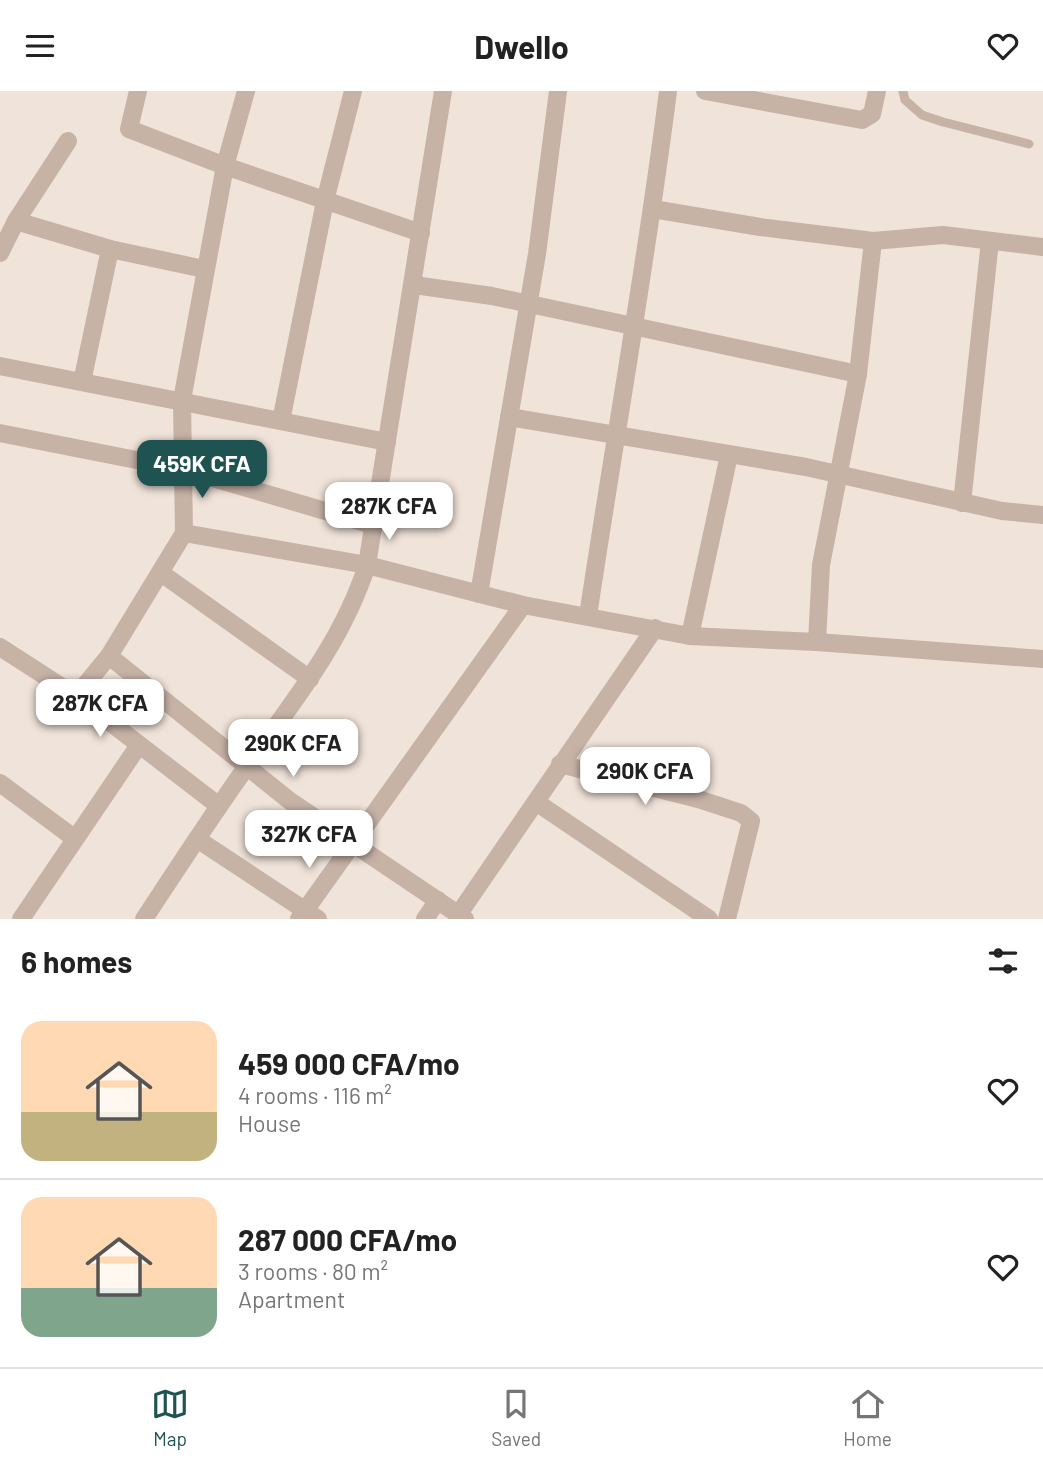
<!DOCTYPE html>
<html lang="en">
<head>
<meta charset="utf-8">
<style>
	:root { --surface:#fff; --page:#f6f6f6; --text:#222; --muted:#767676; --line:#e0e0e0; --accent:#1e5352 }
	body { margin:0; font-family:Barlow,sans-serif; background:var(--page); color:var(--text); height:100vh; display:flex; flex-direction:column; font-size:26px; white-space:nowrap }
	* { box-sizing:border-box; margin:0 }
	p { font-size:23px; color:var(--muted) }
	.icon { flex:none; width:38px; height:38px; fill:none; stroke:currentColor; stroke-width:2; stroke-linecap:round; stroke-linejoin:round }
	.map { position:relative; height:828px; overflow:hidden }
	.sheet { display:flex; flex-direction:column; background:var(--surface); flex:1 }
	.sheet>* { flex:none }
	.price { position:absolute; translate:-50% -60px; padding:0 16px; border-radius:14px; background:#fff; color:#222; font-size:23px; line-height:46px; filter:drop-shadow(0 2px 4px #0008) }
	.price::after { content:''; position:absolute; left:50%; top:42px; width:21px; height:16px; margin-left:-10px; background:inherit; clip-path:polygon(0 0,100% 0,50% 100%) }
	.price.active { background:var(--accent); color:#fff }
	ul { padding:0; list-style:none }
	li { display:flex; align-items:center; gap:21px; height:175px; padding:0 21px }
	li+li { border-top:2px solid var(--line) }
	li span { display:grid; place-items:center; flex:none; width:196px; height:140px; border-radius:21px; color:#555 }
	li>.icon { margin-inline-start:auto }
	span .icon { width:84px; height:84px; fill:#fffc; stroke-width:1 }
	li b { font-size:30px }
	h2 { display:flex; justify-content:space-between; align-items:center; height:84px; padding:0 21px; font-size:30px }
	header { display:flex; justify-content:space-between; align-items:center; height:91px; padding:0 21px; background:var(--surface); font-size:32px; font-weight:700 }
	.menu { display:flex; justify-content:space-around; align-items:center; height:98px; border-top:2px solid var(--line); background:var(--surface); font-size:19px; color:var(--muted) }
	.menu a { display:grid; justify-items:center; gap:4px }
	.menu .active { color:var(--accent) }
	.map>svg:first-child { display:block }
</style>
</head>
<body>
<header><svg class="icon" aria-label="menu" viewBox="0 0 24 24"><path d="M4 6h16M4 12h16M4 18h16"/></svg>Dwello<svg class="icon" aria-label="heart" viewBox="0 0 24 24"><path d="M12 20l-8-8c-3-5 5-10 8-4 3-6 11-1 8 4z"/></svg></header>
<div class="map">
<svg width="1043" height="828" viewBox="0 0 1043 828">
	<rect width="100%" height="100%" fill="#f0e3d9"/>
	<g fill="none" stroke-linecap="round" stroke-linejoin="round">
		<!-- service -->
		<polyline stroke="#c7b2a6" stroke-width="9" points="903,0 905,9 922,24 943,31 1029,53"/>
		<!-- minor -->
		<g stroke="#c7b2a6" stroke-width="18">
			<polyline points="138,0 129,38 225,75 421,142"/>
			<polyline points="705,0 862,29 872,23 877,0"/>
			<polyline points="653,118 760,136 873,150 943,144 1043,156"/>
			<polyline points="16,130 110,158 204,178"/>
			<polyline points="0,162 16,130 68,50"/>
			<polyline points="414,194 492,205 858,283 873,150"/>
			<polyline points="0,275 387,351"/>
			<polyline points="82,291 110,158"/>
			<polyline points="509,326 806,376 1002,420 1043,424"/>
			<polyline points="281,330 325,110 353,0"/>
			<polyline points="0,342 182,378 373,434"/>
			<polyline points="962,412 990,150"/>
			<polyline points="184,442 182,309 225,75 246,0"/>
			<polyline points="161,482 310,588"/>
			<polyline points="479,503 537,163 558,0"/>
			<path d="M588,525C614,350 646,176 668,0"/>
			<polyline points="690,545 729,364"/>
			<polyline points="817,551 821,474 858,283"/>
			<polyline points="0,556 76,605 219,715"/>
			<polyline points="109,565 290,710 465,828"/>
			<polyline points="76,605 109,565 184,442 367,474 523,514 690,545 817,551 1043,568"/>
			<polyline points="560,673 698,708 741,722 751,730 727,828"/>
			<polyline points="0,692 74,747"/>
			<polyline points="536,711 709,828"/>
			<polyline points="197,748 318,828"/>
			<polyline points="458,824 655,537"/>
			<polyline points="21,828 139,654"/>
			<path d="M144,828C177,778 210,727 245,678C292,612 342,552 367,474L443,0"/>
			<polyline points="299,828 523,514"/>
			<polyline points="425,828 438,809"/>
		</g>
	</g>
</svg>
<b class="price active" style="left:202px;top:409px">459K CFA</b>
<b class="price" style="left:389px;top:451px">287K CFA</b>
<b class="price" style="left:100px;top:648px">287K CFA</b>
<b class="price" style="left:293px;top:688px">290K CFA</b>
<b class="price" style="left:645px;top:716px">290K CFA</b>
<b class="price" style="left:309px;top:779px">327K CFA</b>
</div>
<section class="sheet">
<h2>6 homes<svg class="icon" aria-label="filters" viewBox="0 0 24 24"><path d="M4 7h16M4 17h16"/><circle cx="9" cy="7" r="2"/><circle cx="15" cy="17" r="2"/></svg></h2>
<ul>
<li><span style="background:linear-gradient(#ffd9b3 65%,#c2b280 0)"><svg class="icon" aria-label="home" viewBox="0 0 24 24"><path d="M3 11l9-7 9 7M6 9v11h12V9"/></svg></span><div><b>459 000 CFA/mo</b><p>4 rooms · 116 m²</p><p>House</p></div><svg class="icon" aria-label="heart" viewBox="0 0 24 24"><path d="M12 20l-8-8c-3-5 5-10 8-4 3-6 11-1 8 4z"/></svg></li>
<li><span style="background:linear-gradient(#ffd9b3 65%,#7fa58c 0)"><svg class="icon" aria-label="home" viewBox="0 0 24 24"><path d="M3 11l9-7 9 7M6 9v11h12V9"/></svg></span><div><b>287 000 CFA/mo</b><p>3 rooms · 80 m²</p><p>Apartment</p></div><svg class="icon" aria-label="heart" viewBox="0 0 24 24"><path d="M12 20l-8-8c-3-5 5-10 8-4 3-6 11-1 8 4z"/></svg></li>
</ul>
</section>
<nav class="menu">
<a class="active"><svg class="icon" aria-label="map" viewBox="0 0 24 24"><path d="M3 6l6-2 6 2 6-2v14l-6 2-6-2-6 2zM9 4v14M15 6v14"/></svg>Map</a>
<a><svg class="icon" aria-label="saved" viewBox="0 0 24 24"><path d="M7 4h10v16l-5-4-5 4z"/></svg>Saved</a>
<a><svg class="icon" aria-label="home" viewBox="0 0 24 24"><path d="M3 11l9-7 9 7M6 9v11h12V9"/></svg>Home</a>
</nav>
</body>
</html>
